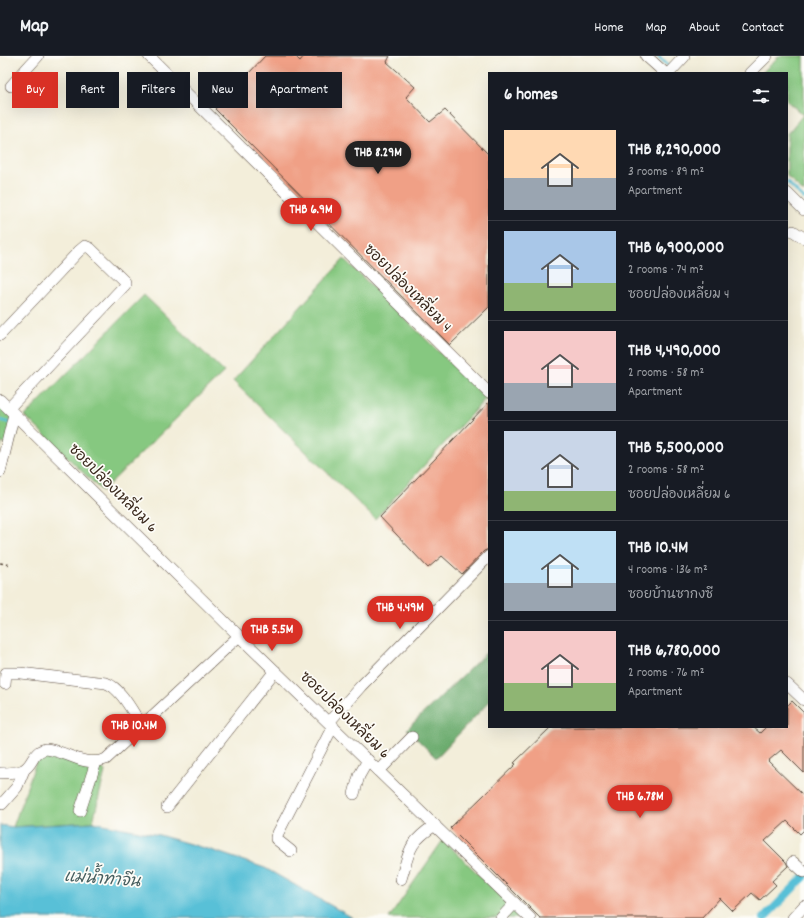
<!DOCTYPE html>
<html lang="en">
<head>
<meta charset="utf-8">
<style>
	:root { --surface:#171b24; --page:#20242c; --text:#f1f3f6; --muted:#9ea1a6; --line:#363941; --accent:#d93025 }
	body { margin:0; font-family:Dekko,"Playpen Sans Thai",sans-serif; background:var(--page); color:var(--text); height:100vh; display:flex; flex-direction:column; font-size:15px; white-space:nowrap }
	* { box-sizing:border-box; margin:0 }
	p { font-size:13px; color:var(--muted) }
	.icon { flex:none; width:22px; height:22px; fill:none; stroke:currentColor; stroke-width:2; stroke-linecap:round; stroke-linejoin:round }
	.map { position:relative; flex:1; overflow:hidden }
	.panel { position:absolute; left:488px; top:16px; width:300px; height:656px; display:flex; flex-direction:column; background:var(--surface); border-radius:0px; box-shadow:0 4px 16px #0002 }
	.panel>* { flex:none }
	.hud { position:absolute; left:12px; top:16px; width:380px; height:36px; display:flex; gap:8px }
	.price { position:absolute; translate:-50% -34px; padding:0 9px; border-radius:14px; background:var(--accent); color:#fff; font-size:13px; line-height:26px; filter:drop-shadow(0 1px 2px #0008) }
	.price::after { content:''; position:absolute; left:50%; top:24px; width:12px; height:9px; margin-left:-6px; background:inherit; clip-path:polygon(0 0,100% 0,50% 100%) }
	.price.on { background:#222; color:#fff }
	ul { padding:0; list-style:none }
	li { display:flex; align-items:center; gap:12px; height:100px; padding:0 16px }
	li+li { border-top:1px solid var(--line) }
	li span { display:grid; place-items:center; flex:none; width:112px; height:80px; border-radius:0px; color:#555 }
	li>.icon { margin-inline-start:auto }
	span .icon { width:48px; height:48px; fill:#fffc; stroke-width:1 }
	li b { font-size:17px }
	h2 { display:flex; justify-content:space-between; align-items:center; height:48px; padding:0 16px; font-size:17px }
	.chip { padding:0 14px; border-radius:0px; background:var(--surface); box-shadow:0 4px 16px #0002; font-size:14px; line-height:36px }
	.chip.on { background:var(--accent); color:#fff }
	header { display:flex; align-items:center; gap:24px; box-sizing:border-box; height:56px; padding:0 20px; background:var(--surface); border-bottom:1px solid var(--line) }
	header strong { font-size:19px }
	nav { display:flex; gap:22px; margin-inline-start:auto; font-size:14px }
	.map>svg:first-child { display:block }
</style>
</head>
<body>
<header>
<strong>Map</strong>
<nav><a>Home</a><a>Map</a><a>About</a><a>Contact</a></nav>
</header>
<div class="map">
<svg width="804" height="862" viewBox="0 0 804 862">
	<rect width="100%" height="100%" fill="#fdfcf7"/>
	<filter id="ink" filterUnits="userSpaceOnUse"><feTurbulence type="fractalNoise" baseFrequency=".025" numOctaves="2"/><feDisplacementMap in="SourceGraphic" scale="8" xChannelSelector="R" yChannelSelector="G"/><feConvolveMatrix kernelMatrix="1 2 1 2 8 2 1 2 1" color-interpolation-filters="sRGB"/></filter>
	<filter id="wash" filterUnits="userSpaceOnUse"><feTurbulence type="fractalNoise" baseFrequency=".012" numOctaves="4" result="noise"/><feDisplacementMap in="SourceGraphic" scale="16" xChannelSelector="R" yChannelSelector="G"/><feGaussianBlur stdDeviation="0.9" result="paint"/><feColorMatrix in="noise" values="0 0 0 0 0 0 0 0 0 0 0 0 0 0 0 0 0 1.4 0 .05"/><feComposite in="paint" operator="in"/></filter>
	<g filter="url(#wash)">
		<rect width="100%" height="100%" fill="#f3eeda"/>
		<!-- green -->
		<g fill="#86c880" stroke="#60794f">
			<polygon points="779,0 804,0 804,137 787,120 787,78 803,59 787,45 787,17 762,17"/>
			<polygon points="344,203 486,342 375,463 233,325"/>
			<polygon points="144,239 224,316 102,435 25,360"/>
			<polygon points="0,348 12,359 19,371 13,388 2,387 0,393"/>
			<polygon points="43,696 99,709 105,715 93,766 13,771 38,700"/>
			<polygon points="443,784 524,862 389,862"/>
		</g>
		<!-- forest -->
		<polygon fill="#6cac6e" stroke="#546b46" points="489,594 489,646 436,702 407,673"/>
		<!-- water -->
		<polygon fill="#59c0d7" stroke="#4a757a" points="93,766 159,779 214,795 265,812 353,862 0,862 0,769 13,771"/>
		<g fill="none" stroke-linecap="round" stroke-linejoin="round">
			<!-- stream -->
			<g stroke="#59c0d7" stroke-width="2.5">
				<polyline points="658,0 670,11"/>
				<polyline points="787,126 804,143"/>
				<polyline points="0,364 10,367"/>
			</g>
			<!-- canal -->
			<polyline stroke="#59c0d7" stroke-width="8" points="764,862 804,821"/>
		</g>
		<g id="blocks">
			<!-- building -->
			<g fill="#f0a086">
				<polygon points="265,0 295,0 300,5 304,0 390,0 387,6 415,31 406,41 430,66 445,54 489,99 489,251 450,289 215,53"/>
				<polygon points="489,346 489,493 484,495 462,518 442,500 428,512 380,461"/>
				<polygon points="792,645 804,657 804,717 781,694 768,705 804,740 804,774 800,778 787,765 765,785 786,806 788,810 772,825 776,829 760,844 752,837 733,855 720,842 702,862 540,862 450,772 516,708 514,707 551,671 753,671 760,677 766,671 787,671 787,650"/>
			</g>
		</g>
	</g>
	<g filter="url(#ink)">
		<use href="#blocks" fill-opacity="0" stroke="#57473a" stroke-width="1"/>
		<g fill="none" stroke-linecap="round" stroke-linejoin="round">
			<defs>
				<g id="minor">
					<polyline points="149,0 489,337"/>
					<polyline points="646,0 665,17"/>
					<polyline points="669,17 684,1"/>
					<polyline points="750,17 767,0"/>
					<polyline points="11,30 38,0"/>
					<polyline points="787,137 804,154"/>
					<polyline points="793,175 804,182"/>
					<polyline points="0,279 79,195 85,190 90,192 125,226 125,229 9,352"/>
					<polyline points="0,344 239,580 530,862"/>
					<polyline points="0,416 14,358"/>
					<path d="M5,628L6,617H20L106,627C121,632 133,657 142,670"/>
					<polyline points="787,628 804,644"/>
					<polyline points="329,666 361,630 489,500"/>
					<polyline points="379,715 412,681"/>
					<path d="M0,717C7,717 17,717 23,714C34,709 31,696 46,693C68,695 83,712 106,703L239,580"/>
					<polyline points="354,738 359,720 368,704"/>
					<polyline points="2,748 17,731 24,714"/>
					<polyline points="167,751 275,615"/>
					<polyline points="80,755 96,706"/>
					<polyline points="291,795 276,783 276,781 333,670"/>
					<polyline points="793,806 804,816"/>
					<path d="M401,823C410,794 408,787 435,769"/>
					<polyline points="501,862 515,847"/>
					<polyline points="793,862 804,850"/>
				</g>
			</defs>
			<!-- minor casing -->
			<use href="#minor" stroke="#57473a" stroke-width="12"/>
			<!-- path -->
			<polyline stroke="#57473a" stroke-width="1.5" stroke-dasharray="3 3" stroke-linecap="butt" points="0,507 11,509"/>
			<!-- minor -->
			<use href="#minor" stroke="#fff" stroke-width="11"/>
		</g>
	</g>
	<g text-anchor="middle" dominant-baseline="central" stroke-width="3.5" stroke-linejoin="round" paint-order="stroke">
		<!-- street labels -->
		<g font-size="15" fill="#3b2a1e" stroke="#fdfcf7">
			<text transform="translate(407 233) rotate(45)">ซอยปล่องเหลี่ยม 4</text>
			<text transform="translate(112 433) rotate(45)">ซอยปล่องเหลี่ยม 6</text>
			<text transform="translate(344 660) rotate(44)">ซอยปล่องเหลี่ยม 6</text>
		</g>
		<!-- water labels -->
		<g font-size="16" font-style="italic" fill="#465e5f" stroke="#fdfcf7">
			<text transform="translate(102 824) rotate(4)">แม่น้ำท่าจีน</text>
		</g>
	</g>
</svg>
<b class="price on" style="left:378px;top:119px">THB 8.29M</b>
<b class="price" style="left:311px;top:176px">THB 6.9M</b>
<b class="price" style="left:400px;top:574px">THB 4.49M</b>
<b class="price" style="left:272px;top:596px">THB 5.5M</b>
<b class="price" style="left:134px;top:692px">THB 10.4M</b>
<b class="price" style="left:640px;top:763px">THB 6.78M</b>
<div class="hud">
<a class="chip on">Buy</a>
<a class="chip">Rent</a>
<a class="chip">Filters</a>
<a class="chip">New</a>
<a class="chip">Apartment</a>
</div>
<section class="panel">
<h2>6 homes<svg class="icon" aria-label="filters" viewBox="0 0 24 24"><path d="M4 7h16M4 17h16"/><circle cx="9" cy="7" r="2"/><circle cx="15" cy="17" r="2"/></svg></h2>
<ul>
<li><span style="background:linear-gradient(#ffd9b3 60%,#9aa5b1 0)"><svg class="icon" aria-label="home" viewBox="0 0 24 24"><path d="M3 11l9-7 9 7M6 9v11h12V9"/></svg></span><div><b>THB 8,290,000</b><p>3 rooms · 89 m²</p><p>Apartment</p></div></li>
<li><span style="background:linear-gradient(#a9c7e8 65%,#8fb573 0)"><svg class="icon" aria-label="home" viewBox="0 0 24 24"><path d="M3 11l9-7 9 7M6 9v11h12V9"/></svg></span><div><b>THB 6,900,000</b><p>2 rooms · 74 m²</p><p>ซอยปล่องเหลี่ยม 4</p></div></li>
<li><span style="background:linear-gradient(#f6c9c9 65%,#9aa5b1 0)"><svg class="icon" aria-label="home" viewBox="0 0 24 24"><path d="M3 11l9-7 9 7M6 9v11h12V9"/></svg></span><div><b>THB 4,490,000</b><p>2 rooms · 58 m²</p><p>Apartment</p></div></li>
<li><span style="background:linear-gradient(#c9d6e8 75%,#8fb573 0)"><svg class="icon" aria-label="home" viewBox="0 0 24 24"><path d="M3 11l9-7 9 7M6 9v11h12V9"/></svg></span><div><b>THB 5,500,000</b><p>2 rooms · 58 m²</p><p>ซอยปล่องเหลี่ยม 6</p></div></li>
<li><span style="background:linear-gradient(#bfe0f5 65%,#9aa5b1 0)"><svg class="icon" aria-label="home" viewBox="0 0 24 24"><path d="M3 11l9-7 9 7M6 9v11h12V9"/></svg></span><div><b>THB 10.4M</b><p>4 rooms · 136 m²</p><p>ซอยบ้านซากงซี</p></div></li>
<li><span style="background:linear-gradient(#f6c9c9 65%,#8fb573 0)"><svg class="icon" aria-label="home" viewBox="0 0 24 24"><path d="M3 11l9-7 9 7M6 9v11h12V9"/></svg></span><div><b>THB 6,780,000</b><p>2 rooms · 76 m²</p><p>Apartment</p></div></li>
</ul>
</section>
</div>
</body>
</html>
